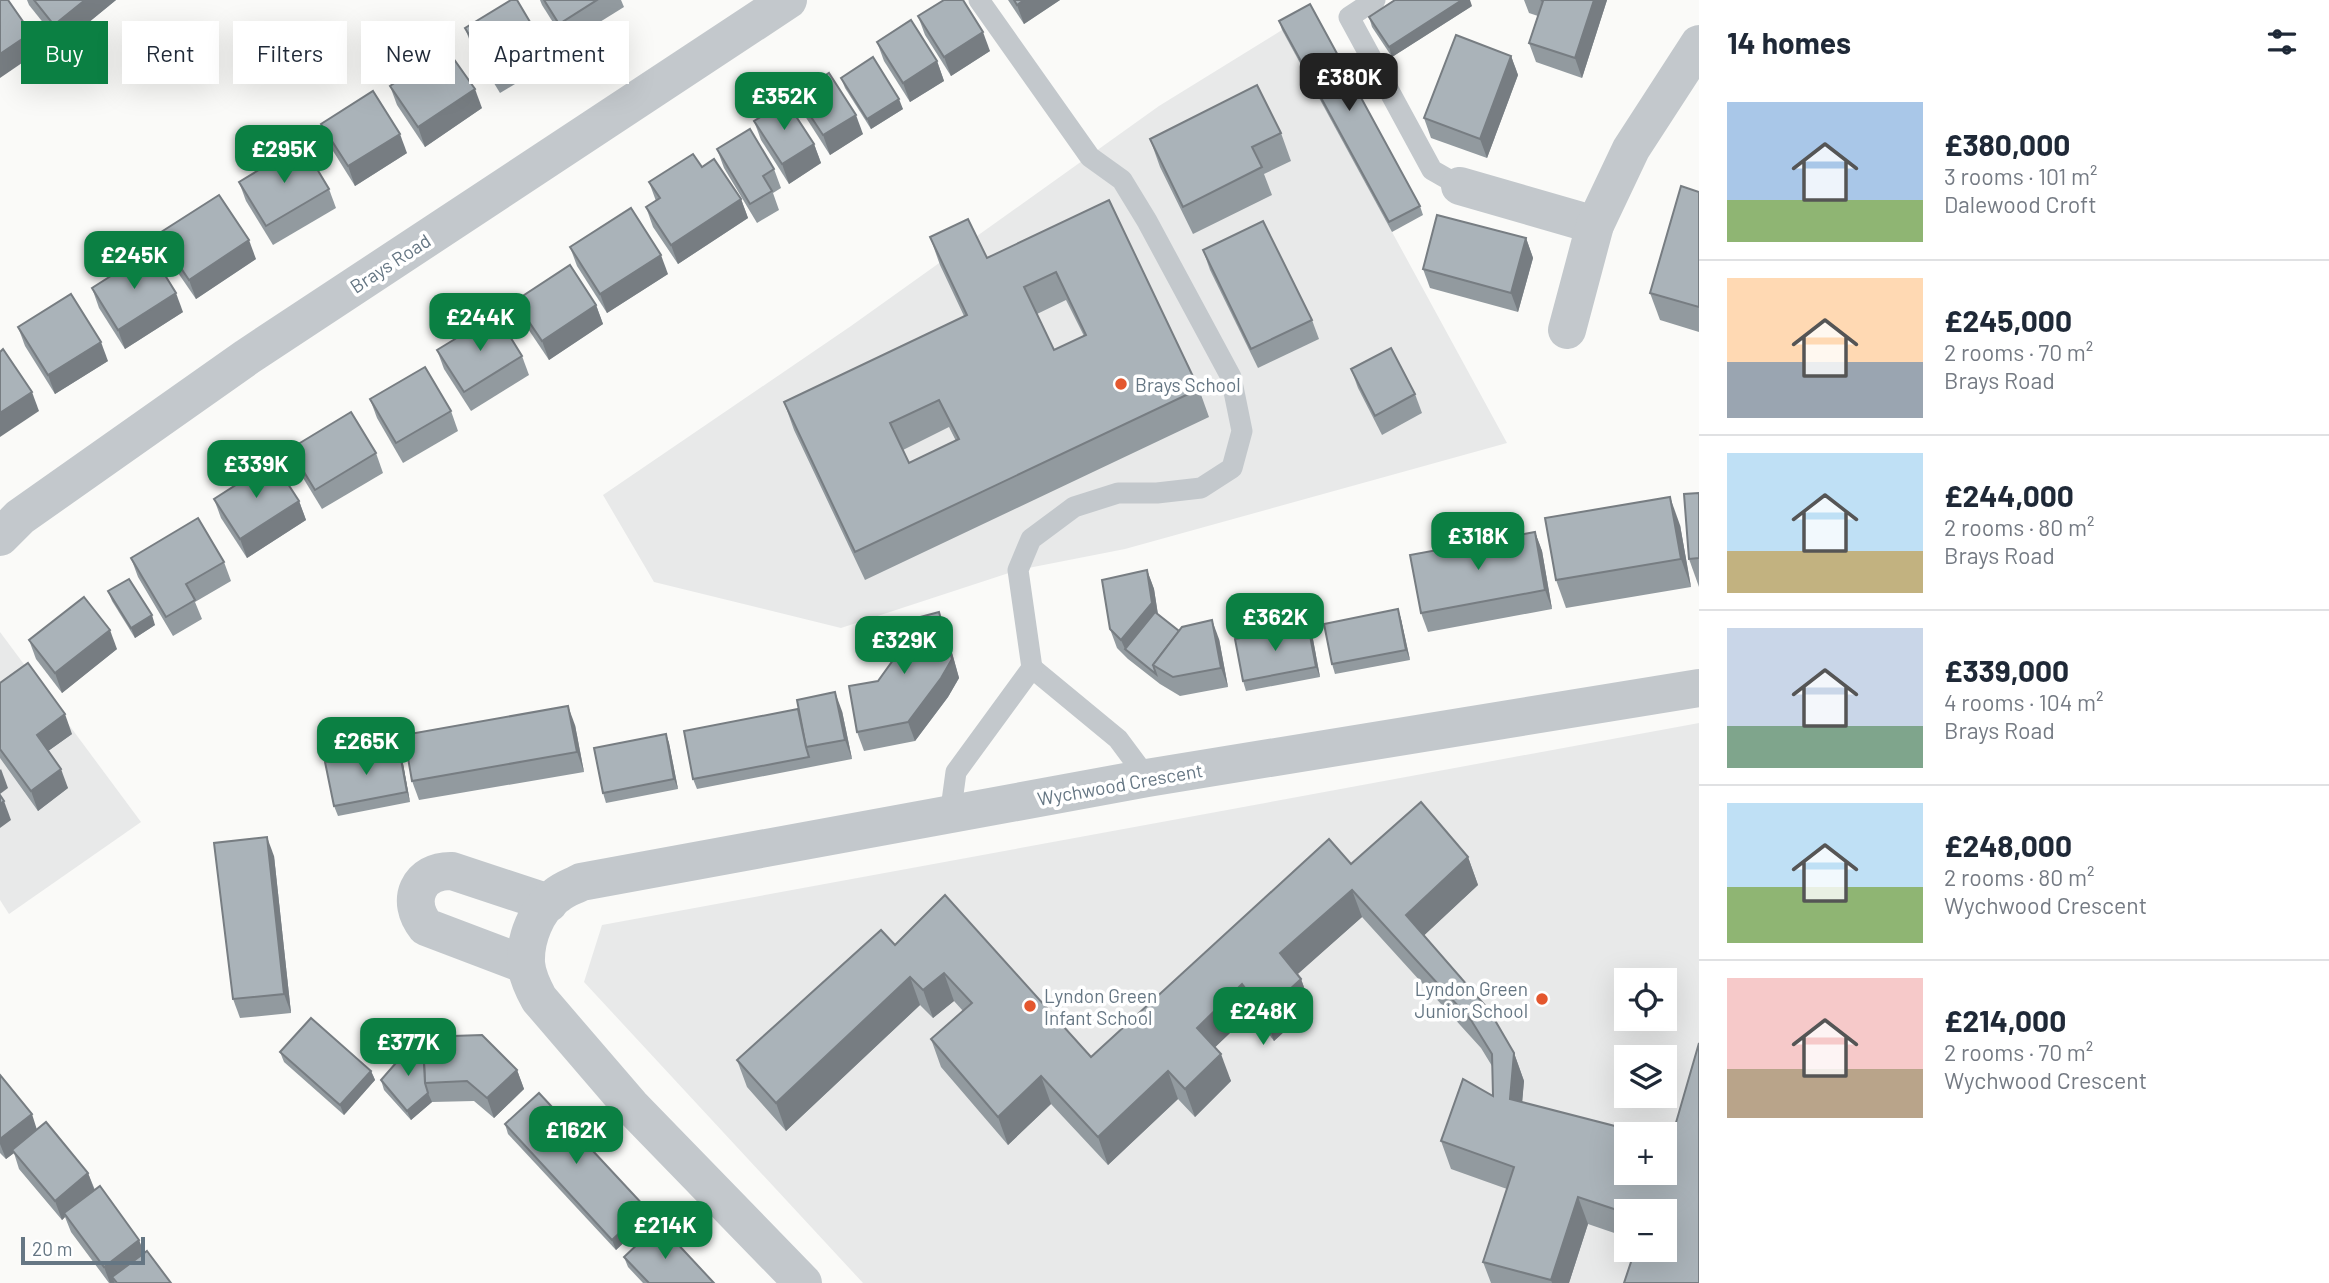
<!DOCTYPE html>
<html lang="en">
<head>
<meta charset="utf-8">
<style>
	:root { --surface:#fff; --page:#f2f2f3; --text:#1f2937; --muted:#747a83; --line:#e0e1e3; --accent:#0b8043 }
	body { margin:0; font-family:Barlow,sans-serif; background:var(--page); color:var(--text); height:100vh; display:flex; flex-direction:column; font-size:26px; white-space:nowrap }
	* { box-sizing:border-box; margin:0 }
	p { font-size:23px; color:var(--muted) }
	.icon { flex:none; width:38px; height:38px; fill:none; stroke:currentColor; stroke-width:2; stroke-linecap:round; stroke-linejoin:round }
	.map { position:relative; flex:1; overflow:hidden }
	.details { display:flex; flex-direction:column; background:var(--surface); width:630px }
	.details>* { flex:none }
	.top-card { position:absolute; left:21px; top:21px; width:665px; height:63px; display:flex; gap:14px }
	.tools { position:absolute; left:1614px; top:968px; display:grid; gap:14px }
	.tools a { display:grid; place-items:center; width:63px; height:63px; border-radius:0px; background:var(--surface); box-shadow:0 7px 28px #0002; font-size:35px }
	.scale { position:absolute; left:21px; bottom:18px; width:124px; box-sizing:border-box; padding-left:7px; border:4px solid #657683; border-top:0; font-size:19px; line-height:24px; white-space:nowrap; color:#657683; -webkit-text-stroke:5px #fff; paint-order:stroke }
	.price { position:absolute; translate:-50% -60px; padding:0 16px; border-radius:14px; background:var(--accent); color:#fff; font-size:23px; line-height:46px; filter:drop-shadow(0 2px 4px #0008) }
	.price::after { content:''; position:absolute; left:50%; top:42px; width:21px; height:16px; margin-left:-10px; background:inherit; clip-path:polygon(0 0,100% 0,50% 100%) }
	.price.selected { background:#222; color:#fff }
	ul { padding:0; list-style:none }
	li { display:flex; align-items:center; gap:21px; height:175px; padding:0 28px }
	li+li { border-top:2px solid var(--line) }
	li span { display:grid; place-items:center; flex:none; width:196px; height:140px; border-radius:0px; color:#555 }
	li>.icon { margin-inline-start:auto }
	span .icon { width:84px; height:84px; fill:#fffc; stroke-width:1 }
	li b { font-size:30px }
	h2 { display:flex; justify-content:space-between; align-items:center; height:84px; padding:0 28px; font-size:30px }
	.pill { padding:0 24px; border-radius:0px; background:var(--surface); box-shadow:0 7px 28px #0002; font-size:24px; line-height:63px }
	.pill.selected { background:var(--accent); color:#fff }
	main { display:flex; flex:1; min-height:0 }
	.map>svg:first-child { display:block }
</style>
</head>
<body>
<main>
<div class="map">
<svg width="1699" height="1283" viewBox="0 0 1699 1283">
	<rect width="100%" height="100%" fill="#fafaf8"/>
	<!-- built -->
	<g fill="#e8e9e9" fill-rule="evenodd">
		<polygon points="1282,30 1507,443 1125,549 1018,570 841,628 654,582 603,495 851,326 1159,106"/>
		<polygon points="0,632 141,822 9,914 0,900"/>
		<path d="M1699,723V1283H863L584,982L602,925ZM1626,980H1664V1018H1626ZM1626,1057H1664V1096H1626ZM1626,1134H1664V1172H1626ZM1626,1211H1664V1250H1626Z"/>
	</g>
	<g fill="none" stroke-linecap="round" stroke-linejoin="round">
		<!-- service -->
		<g stroke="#c3c8cc" stroke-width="21">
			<polyline points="1375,0 1349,17 1432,170 1460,186"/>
			<polyline points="1032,668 1118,739 1147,778"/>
			<polyline points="950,816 956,772 1032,668 1018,570 1031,539 1074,507 1118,493 1157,493 1201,488 1232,468 1242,431 1231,377 1147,221 1122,180 1090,157 979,0"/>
		</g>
		<!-- minor -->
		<g stroke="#c3c8cc" stroke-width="38">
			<polyline points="1460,186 1595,225"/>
			<polyline points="1567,330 1595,225 1631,149 1699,44"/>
			<path d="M526,965L426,927C405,901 418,870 452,871L549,903"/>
			<path d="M803,1283L631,1106L539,999C533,988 527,976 526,963C525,939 536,909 557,895C564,889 574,886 581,882L1147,778L1699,688"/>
		</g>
		<!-- tertiary -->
		<polyline stroke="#c3c8cc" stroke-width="38" points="0,537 20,517 247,357 788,0"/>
	</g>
	<!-- wall -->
	<g fill="#929a9f" fill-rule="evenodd">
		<polygon points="27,0 116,0 61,45 29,5"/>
		<polygon points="540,0 621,0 624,7 566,43 542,5"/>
		<polygon points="1008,0 1060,0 1024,24"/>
		<polygon points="1524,0 1607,0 1582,78 1536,62 1529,43 1538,16 1529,13"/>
		<polygon points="1472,6 1392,57 1372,27 1369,17"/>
		<polygon points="918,16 990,51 951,76 925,35"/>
		<polygon points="1279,21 1420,206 1423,215 1392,232 1282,30"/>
		<polygon points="465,28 543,44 550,63 500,93 472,47"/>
		<polygon points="877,42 937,61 944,81 910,102 884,61"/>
		<polygon points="1511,56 1518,75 1487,158 1431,138 1424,118"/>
		<polygon points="841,78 903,109 871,129 845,88"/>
		<polygon points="390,86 482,108 425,147 397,105"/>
		<polygon points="796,94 863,134 830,155 803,113"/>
		<polygon points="754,121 814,144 821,163 789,184 761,140"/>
		<polygon points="321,124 407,153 355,186 328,143"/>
		<polygon points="1281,133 1291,161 1264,174 1272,195 1193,234 1160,167 1150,139"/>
		<polygon points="717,149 774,169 781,188 773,193 779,210 757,223 724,168"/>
		<polygon points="702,167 741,199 748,218 678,264 653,227 646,207 656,201 649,182"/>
		<polygon points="239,182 329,189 336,208 273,245 246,201"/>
		<polygon points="1699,192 1699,332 1660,320 1650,293"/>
		<path d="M1109,200L1199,389L1209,417L865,580L794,430L784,402L964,316L940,265L930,237L987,258ZM1066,300L1084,336L1054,350L1037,314ZM949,427L956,441L909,463L903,450Z"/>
		<polygon points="158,234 256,259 196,299 165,254"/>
		<polygon points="1526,238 1533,258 1518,312 1430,288 1423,269"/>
		<polygon points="570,247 668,274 607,313 577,266"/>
		<polygon points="1203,250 1312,320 1319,339 1258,368 1210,270"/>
		<polygon points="92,288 183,312 125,349 99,308"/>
		<polygon points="515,301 596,305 603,324 549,360 522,320"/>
		<polygon points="18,327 108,361 55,394 25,346"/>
		<polygon points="437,350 522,356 529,375 471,411 444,369"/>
		<polygon points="1351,369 1415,394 1422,413 1382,435 1358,388"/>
		<polygon points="370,399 451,411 458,431 403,463 377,418"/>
		<polygon points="290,449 376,453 383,473 322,509 297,468"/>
		<polygon points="1699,493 1699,587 1689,559"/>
		<polygon points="214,499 299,501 306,520 247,558 221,518"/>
		<polygon points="1680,525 1691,587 1566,608 1556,580"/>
		<polygon points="1535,532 1542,551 1552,609 1428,632 1421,613"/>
		<polygon points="131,558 224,562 231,581 195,602 202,619 173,636 138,577"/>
		<polygon points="1147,570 1154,589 1158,614 1179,631 1219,639 1228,687 1180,696 1160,684 1128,659 1117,648 1110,629"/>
		<polygon points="108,591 155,625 135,638 112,601"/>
		<polygon points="1398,609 1401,619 1410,660 1335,674 1332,664"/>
		<polygon points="946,631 959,678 948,697 915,741 864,751 857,732 878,681"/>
		<polygon points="1312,634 1320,677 1246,691 1243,681"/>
		<polygon points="29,640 117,649 62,693 36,659"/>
		<polygon points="0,683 72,734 48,751 68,788 38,811 0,758"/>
		<polygon points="842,711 852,759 697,789 693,779"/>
		<polygon points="575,725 584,772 419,800 412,781"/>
		<polygon points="666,734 669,743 678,789 606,803 603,793"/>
		<polygon points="399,748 402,758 410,802 338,816 334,806"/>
		<polygon points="274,856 291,1013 240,1018 233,999"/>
		<polygon points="1468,857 1478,885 1424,935 1514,1053 1524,1081 1522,1102 1664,1211 1626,1211 1626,1237 1588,1224 1569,1283 1491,1283 1483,1262 1507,1189 1451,1169 1441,1141 1493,1096 1492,1066 1481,1048 1362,917 1297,974 1301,979 1311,1007 1274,1041 1252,1012 1215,1047 1231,1081 1195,1117 1178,1099 1108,1165 1051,1104 1008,1145 941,1067 931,1039 963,1011 954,1001 933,1018 920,1005 786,1131 747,1087 737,1060 895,945 1091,1057 1351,864"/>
		<polygon points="280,1052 371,1071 375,1080 344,1115 284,1062"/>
		<polygon points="517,1070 524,1089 494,1118 474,1101 432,1102 411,1120 384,1090 381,1080"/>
		<polygon points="0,1075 37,1130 88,1173 95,1190 139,1240 144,1253 171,1283 109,1283 71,1232 65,1217 62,1220 19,1169 14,1153 6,1159 0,1153"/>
		<polygon points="505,1124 646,1208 650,1218 616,1250 508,1134"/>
		<polygon points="624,1257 714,1283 643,1283 628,1267"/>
	</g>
	<!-- shaded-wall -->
	<g fill="#777d82">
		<polygon points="85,0 116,0 61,45 54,25"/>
		<polygon points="1024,0 1060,0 1024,24 1017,5"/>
		<polygon points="1462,0 1470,0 1472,6 1392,57 1389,47"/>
		<polygon points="1594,0 1607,0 1582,78 1575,58"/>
		<polygon points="983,32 990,51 951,76 944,57"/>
		<polygon points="31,33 38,52 0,78 0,54"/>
		<polygon points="1511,56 1518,75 1487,158 1480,139"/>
		<polygon points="937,61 944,81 910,102 903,83"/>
		<polygon points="475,89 482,108 425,147 418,127"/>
		<polygon points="899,99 903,109 871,129 867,119"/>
		<polygon points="856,115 863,134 830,155 823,135"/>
		<polygon points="400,134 407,153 355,186 348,166"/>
		<polygon points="814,144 821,163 789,184 782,164"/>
		<polygon points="741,199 748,218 678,264 671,245"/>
		<polygon points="1526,238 1533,258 1518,312 1511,293"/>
		<polygon points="249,240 256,259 196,299 189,280"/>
		<polygon points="661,255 668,274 607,313 600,294"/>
		<polygon points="176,293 183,312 125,349 118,330"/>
		<polygon points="596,305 603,324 549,360 542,341"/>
		<polygon points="101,342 108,361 55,394 48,375"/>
		<polygon points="32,392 39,411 0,437 0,413"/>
		<polygon points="1670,497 1680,525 1691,587 1681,559"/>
		<polygon points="299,501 306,520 247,558 240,539"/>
		<polygon points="1535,532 1542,551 1552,609 1545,590"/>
		<polygon points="1147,570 1154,589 1159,622 1125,649 1121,640"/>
		<polygon points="1398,609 1401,619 1410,660 1406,650"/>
		<polygon points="939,612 946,631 959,678 948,697 915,741 908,722"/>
		<polygon points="152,615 155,625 135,638 131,628"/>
		<polygon points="1212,620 1219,639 1228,687 1221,668"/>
		<polygon points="1308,625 1312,634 1320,677 1316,667"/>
		<polygon points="110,630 117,649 62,693 55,673"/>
		<polygon points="835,692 842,711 852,759 845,740"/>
		<polygon points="568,706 575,725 584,772 577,752"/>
		<polygon points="65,714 72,734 44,754 37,735"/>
		<polygon points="666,734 669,743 678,789 674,779"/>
		<polygon points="399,748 402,758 410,802 407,792"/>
		<polygon points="1,769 8,788 0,794 0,770"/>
		<polygon points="61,769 68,788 38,811 31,791"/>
		<polygon points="4,801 11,820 0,828 0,804"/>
		<polygon points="267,837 274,856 291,1013 284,994"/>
		<polygon points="1468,857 1478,885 1416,943 1406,915"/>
		<polygon points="1352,890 1362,917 1290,981 1280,953"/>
		<polygon points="944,973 954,1001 933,1018 923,990"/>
		<polygon points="910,977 920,1005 786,1131 776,1103"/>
		<polygon points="1301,979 1311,1007 1274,1041 1264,1013"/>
		<polygon points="1242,984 1252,1012 1207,1055 1197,1028"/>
		<polygon points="1514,1053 1524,1081 1520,1127 1510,1099"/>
		<polygon points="1221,1054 1231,1081 1195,1117 1185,1089"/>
		<polygon points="517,1070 524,1089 494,1118 487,1098"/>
		<polygon points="371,1071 375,1080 344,1115 340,1105"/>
		<polygon points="1168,1071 1178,1099 1108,1165 1098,1137"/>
		<polygon points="1041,1076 1051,1104 1008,1145 998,1117"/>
		<polygon points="428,1093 432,1102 411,1120 407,1111"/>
		<polygon points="32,1114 38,1133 12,1150 14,1153 6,1159 0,1144 0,1139"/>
		<polygon points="88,1173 95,1192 64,1213 65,1217 62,1220 55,1201"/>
		<polygon points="1578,1197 1588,1224 1569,1283 1552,1283 1551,1280"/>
		<polygon points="646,1208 650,1218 616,1250 612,1240"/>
		<polygon points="139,1240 146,1259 112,1277 115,1283 110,1283 104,1267"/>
	</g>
	<!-- building -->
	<g fill="#aab3b9" stroke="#777d82" stroke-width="2" fill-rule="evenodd">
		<polygon points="0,0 8,0 31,33 0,54"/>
		<polygon points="34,0 85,0 54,25"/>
		<polygon points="511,0 517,0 543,44 493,74 465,28"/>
		<polygon points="544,0 597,0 559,24"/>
		<polygon points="944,0 963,0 983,32 944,57 918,16"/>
		<polygon points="1014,0 1024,0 1017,5"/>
		<polygon points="1395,0 1462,0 1389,47 1369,17"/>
		<polygon points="1541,0 1594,0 1575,58 1529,43 1543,1"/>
		<polygon points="1310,4 1420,206 1389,222 1279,21"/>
		<polygon points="911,20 937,61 903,83 877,42"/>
		<polygon points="1456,35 1511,56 1480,139 1424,118"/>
		<polygon points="446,48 475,89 418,127 390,86"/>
		<polygon points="873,57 899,99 867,119 841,78"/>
		<polygon points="829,73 856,115 823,135 796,94"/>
		<polygon points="1257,85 1281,133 1252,147 1262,167 1183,207 1150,139"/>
		<polygon points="373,91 400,134 348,166 321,124"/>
		<polygon points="786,101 814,144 782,164 754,121"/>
		<polygon points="750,129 774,169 763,176 772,191 750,204 717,149"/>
		<polygon points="302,144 329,189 266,226 239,182"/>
		<polygon points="693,154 702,167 714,159 741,199 671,245 646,207 660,198 649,182"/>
		<polygon points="1681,186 1699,192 1699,307 1650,293"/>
		<polygon points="219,195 249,240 189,280 158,234"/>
		<path d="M1109,200L1199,389L855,552L784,402L967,315L930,237L968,219L987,258ZM1056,272L1086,335L1054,350L1024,287ZM939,400L959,439L909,463L890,423Z"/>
		<polygon points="631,208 661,255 600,294 570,247"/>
		<polygon points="1437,215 1526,238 1511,293 1423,269"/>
		<polygon points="1263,221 1312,320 1251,349 1203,250"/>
		<polygon points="150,251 176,293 118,330 92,288"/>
		<polygon points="570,265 596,305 542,341 515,301"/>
		<polygon points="71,294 101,342 48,375 18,327"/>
		<polygon points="496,314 522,356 464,392 437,350"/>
		<polygon points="1391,348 1415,394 1375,416 1351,369"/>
		<polygon points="3,349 32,392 0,413 0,352"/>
		<polygon points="425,367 451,411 396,443 370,399"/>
		<polygon points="351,412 376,453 315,490 290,449"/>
		<polygon points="273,461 299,501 240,539 214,499"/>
		<polygon points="1699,493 1699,558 1689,559 1684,494"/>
		<polygon points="1670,497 1681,559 1556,580 1545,518"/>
		<polygon points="198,518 224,562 186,584 195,600 166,617 131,558"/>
		<polygon points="1535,532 1545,590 1421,613 1410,555"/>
		<polygon points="1147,570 1152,603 1121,640 1110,629 1102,580"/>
		<polygon points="129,579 152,615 131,628 108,591"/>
		<polygon points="84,597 110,630 55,673 29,640"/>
		<polygon points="1398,609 1406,650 1332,664 1324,624"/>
		<polygon points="939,612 952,659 941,678 908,722 857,732 849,686 878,681 901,649 894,624"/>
		<polygon points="1155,612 1179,631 1153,665 1156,674 1125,649"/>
		<polygon points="1212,620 1221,668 1173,677 1153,665 1182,627"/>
		<polygon points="1308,625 1316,667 1243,681 1235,639"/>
		<polygon points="28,663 65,714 37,735 61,769 31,791 0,749 0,683"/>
		<polygon points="835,692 845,740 806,747 797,700"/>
		<polygon points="568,706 577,752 412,781 404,735"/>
		<polygon points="798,709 806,747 809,757 693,779 684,731"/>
		<polygon points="666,734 674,779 603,793 594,748"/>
		<polygon points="399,748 407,792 334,806 325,762"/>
		<polygon points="0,795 4,801 0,804"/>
		<polygon points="1421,802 1468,857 1406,915 1489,1010 1514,1053 1510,1099 1646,1134 1626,1134 1626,1172 1664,1172 1664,1139 1671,1140 1699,1043 1699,1283 1624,1283 1635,1250 1664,1250 1664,1211 1626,1211 1626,1213 1578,1197 1551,1280 1483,1262 1514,1167 1441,1141 1463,1079 1493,1096 1492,1054 1471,1020 1352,890 1280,953 1301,979 1264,1013 1242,984 1197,1028 1221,1054 1185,1089 1168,1071 1098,1137 1041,1076 998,1117 931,1039 972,1003 944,973 923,990 910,977 776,1103 737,1060 881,930 895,945 945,895 1091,1057 1329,839 1351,864"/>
		<polygon points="267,837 284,994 233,999 214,843"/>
		<polygon points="311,1018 371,1071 340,1105 280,1052"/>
		<polygon points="482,1035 517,1070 487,1098 467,1081 425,1083 423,1037"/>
		<polygon points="423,1047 425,1083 428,1093 407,1111 381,1080 409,1048"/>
		<polygon points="0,1075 32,1114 0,1139"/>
		<polygon points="539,1093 646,1208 612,1240 505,1124"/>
		<polygon points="46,1122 88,1173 55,1201 12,1150"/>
		<polygon points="100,1186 139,1240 104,1267 64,1213"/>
		<polygon points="659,1224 714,1283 649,1283 624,1257"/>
		<polygon points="147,1251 171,1283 117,1283 112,1277"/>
	</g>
	<!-- markers -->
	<g fill="#e4572e" stroke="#fff" stroke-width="2.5">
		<circle cx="1121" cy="384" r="7"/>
		<circle cx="1542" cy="999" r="7"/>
		<circle cx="1030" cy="1006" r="7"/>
	</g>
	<g text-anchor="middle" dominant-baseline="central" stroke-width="7" stroke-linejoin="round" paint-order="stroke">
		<!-- street labels -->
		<g font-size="19" fill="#657683" stroke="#fff">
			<text transform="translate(390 263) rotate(-33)">Brays Road</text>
			<text transform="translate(1120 784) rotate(-10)">Wychwood Crescent</text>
		</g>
		<!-- poi labels -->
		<g font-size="19" fill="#657683" stroke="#fff" text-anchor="start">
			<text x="1135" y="384">Brays School</text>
			<text x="1528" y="988" text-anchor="end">Lyndon Green<tspan x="1528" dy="22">Junior School</tspan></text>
			<text x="1044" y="995">Lyndon Green<tspan x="1044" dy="22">Infant School</tspan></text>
		</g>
	</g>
</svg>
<div class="tools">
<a><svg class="icon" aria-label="locate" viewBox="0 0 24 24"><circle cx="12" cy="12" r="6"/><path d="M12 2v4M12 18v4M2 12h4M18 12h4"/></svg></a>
<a><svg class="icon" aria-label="layers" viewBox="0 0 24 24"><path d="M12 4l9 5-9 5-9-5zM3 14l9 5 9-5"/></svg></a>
<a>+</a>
<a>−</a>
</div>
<div class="scale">20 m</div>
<b class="price selected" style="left:1349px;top:113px">£380K</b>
<b class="price" style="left:784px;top:132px">£352K</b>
<b class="price" style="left:284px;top:185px">£295K</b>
<b class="price" style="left:134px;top:291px">£245K</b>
<b class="price" style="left:480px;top:353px">£244K</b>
<b class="price" style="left:256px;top:500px">£339K</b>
<b class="price" style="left:1478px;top:572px">£318K</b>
<b class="price" style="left:1275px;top:653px">£362K</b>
<b class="price" style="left:904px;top:676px">£329K</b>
<b class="price" style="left:366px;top:777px">£265K</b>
<b class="price" style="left:1263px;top:1047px">£248K</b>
<b class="price" style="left:408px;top:1078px">£377K</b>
<b class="price" style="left:576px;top:1166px">£162K</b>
<b class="price" style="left:665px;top:1261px">£214K</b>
<div class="top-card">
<a class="pill selected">Buy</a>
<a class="pill">Rent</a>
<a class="pill">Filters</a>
<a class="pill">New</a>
<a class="pill">Apartment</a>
</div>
</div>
<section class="details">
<h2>14 homes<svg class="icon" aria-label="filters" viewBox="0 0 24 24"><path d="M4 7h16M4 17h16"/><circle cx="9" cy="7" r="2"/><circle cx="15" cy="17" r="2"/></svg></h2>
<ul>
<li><span style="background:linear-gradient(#a9c7e8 70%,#8fb573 0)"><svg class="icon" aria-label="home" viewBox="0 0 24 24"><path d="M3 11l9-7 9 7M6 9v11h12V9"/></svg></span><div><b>£380,000</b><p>3 rooms · 101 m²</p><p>Dalewood Croft</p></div></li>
<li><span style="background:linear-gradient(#ffd9b3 60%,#9aa5b1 0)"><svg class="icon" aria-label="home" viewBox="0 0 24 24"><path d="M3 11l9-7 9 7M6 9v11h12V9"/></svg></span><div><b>£245,000</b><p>2 rooms · 70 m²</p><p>Brays Road</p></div></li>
<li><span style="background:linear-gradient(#bfe0f5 70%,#c2b280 0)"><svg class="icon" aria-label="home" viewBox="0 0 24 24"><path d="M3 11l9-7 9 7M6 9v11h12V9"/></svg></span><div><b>£244,000</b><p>2 rooms · 80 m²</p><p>Brays Road</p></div></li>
<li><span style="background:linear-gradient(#c9d6e8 70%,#7fa58c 0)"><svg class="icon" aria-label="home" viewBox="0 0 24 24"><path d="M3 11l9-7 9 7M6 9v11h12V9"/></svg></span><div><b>£339,000</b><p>4 rooms · 104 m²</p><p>Brays Road</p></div></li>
<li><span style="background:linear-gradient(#bfe0f5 60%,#8fb573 0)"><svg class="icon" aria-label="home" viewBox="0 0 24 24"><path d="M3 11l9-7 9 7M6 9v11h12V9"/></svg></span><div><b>£248,000</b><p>2 rooms · 80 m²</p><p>Wychwood Crescent</p></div></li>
<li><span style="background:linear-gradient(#f6c9c9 65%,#b9a48a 0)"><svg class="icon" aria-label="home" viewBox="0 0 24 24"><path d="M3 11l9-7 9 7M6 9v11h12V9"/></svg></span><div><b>£214,000</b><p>2 rooms · 70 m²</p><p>Wychwood Crescent</p></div></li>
</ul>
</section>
</main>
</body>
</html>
